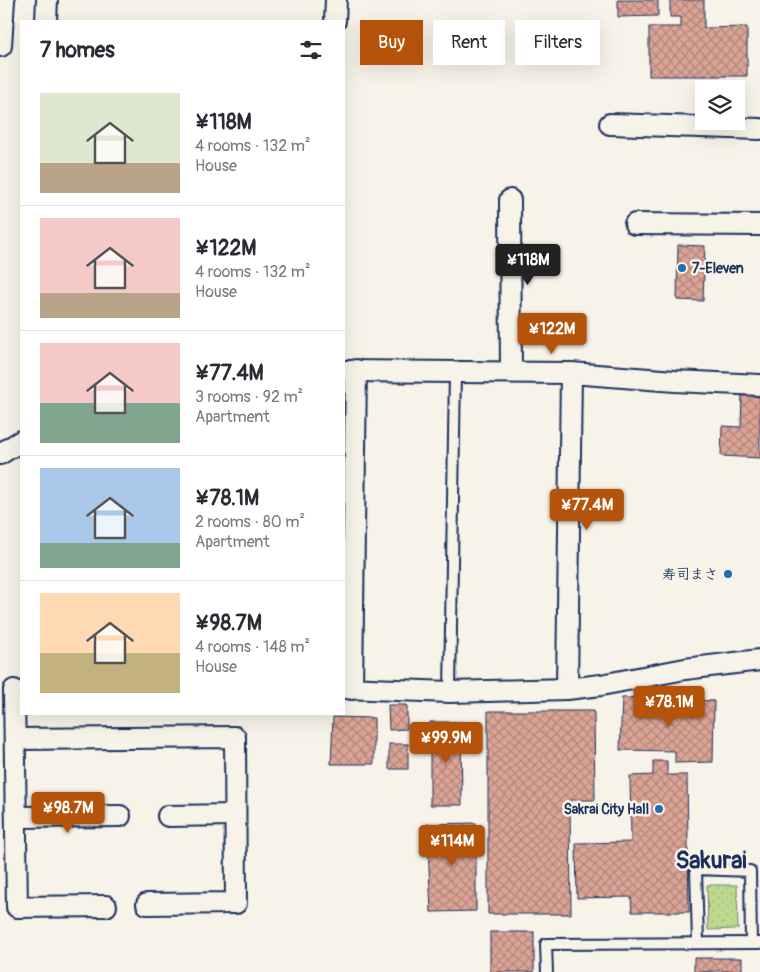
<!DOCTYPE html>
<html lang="en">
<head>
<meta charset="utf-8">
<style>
	:root { --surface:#fff; --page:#f2f2f3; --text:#2b2b33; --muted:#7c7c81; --line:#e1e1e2; --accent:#b45309 }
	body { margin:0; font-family:Pangolin,"Klee One",sans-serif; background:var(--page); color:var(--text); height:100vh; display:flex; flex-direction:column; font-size:19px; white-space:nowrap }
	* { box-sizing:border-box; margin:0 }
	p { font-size:16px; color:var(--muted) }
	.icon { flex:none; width:28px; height:28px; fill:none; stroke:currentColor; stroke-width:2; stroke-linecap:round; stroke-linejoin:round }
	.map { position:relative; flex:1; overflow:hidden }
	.drawer { position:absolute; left:20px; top:20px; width:325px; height:695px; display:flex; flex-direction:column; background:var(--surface); border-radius:0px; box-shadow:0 5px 20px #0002 }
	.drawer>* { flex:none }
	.top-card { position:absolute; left:360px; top:20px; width:325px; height:45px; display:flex; gap:10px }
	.tools { position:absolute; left:695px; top:80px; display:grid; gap:10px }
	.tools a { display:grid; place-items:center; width:50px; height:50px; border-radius:0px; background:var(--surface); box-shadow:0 5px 20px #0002; font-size:25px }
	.price { position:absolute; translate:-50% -42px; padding:0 11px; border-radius:5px; background:var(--accent); color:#fff; font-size:16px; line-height:32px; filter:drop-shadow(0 1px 2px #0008) }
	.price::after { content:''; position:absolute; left:50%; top:30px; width:15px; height:11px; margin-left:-8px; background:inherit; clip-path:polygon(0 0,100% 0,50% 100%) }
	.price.active { background:#222; color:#fff }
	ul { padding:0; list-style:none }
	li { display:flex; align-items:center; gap:15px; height:125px; padding:0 20px }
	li+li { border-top:1px solid var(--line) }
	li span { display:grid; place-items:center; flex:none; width:140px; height:100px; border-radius:0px; color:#555 }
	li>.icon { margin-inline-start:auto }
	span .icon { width:60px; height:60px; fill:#fffc; stroke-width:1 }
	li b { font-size:21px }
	h2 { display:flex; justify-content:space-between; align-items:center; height:60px; padding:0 20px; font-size:21px }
	.pill { padding:0 18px; border-radius:0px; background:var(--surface); box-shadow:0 5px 20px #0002; font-size:18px; line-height:45px }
	.pill.active { background:var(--accent); color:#fff }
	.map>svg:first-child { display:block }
</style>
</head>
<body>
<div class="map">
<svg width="760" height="972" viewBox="0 0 760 972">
	<defs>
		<pattern id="grass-dots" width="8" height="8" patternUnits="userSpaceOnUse" patternTransform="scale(1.25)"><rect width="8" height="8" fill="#bed88e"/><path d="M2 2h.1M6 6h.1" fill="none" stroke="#a3ba7d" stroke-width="1.8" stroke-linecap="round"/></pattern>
		<pattern id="building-cross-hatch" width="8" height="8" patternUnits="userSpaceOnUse" patternTransform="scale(1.25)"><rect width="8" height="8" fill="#dca495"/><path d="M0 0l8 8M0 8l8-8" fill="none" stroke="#b2867d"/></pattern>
	</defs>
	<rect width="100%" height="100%" fill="#f7f3e8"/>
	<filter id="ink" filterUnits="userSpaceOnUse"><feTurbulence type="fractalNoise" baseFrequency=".02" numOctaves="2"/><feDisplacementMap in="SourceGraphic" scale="10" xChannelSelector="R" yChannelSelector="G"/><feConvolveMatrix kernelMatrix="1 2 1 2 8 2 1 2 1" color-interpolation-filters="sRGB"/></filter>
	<g filter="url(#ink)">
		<!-- grass -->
		<polygon fill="url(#grass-dots)" stroke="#6c8476" points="707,885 737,885 738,929 708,930"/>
		<!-- building -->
		<g fill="url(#building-cross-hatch)" stroke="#1b2f5e">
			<polygon points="618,0 658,0 658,16 618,17"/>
			<polygon points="670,0 704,0 704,28 747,27 747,76 649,76 649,27 681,27 681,17 670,17"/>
			<polygon points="678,245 705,246 703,301 677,300"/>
			<polygon points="742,393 760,394 760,458 721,456 722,426 741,427"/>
			<polygon points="661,696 660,709 677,711 677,699 714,701 713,762 675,763 675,751 620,750 622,698"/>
			<polygon points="388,705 407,705 407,729 389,730"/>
			<polygon points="488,711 594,711 595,800 570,800 571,914 488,914"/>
			<polygon points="333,717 374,718 374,764 331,764"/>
			<polygon points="430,722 461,722 462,805 430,805"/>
			<rect x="389" y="744" width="19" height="25"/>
			<polygon points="653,761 667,761 667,775 687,775 689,912 632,912 631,897 577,898 576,843 631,842 630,776 653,775"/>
			<polygon points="476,823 476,911 431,912 427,824"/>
			<rect x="490" y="932" width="44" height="40"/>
			<polygon points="694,958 742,958 742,970 694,972"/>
		</g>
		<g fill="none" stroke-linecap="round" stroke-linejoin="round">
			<defs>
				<g id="lane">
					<polyline points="450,692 455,372"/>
					<polyline points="698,943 696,869 750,871 751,943"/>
					<polyline points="547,972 546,944 760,943"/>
				</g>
				<g id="street">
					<polyline points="46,21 47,0"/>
					<polyline points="335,21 336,0"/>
					<polyline points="1,46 4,0"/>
					<polyline points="610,124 760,129"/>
					<polyline points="510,200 511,372"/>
					<polyline points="635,224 760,225"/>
					<polyline points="344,371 571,373 675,381 760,385"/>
					<polyline points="0,454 21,441"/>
					<polyline points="344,688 450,692 567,689 601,685 685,669 760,660"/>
					<polyline points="352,689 356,370"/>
					<polyline points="567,689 571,373"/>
					<polyline points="14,690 17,907 106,906"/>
					<polyline points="15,739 235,737 236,903 147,904"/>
					<polyline points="168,816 235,815"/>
					<polyline points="16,817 120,816"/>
				</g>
			</defs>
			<!-- lane casing -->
			<use href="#lane" stroke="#1b2f5e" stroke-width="14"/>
			<!-- street casing -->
			<use href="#street" stroke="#1b2f5e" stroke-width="24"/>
			<!-- lane -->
			<use href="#lane" stroke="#f7f3e8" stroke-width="10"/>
			<!-- street -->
			<use href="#street" stroke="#f7f3e8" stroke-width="20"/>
		</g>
	</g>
	<!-- markers -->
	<g fill="#1f6fb2" stroke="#f7f3e8" stroke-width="2">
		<circle cx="682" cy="268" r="5"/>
		<circle cx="728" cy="574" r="5"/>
		<circle cx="659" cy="809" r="5"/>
	</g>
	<g text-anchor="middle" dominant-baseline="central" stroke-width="5" stroke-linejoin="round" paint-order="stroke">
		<!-- poi labels -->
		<g font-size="14" font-weight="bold" fill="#1b2f5e" stroke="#f7f3e8" text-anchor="end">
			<text x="692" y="268" text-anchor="start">7-Eleven</text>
			<text x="718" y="574">寿司まさ</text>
			<text x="649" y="809">Sakrai City Hall</text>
		</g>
		<!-- town labels -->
		<g font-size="24" font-weight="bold" fill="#1b2f5e" stroke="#f7f3e8">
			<text x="711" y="860">Sakurai</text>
		</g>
	</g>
</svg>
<div class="tools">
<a><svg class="icon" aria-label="layers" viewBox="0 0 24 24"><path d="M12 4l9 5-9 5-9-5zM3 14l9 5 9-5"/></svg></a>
</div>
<b class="price active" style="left:528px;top:286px">¥118M</b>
<b class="price" style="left:552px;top:355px">¥122M</b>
<b class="price" style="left:587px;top:531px">¥77.4M</b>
<b class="price" style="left:669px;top:728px">¥78.1M</b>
<b class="price" style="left:446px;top:764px">¥99.9M</b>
<b class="price" style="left:68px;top:834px">¥98.7M</b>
<b class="price" style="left:452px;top:867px">¥114M</b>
<div class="top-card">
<a class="pill active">Buy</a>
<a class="pill">Rent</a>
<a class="pill">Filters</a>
</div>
<section class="drawer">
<h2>7 homes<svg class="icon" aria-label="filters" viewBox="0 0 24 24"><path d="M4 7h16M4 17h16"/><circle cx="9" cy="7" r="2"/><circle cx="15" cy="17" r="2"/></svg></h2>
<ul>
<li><span style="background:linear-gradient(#dfe7d0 70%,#b9a48a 0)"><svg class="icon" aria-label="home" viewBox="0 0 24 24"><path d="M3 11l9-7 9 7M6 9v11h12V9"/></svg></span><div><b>¥118M</b><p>4 rooms · 132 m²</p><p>House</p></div></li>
<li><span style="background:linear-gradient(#f6c9c9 75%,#b9a48a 0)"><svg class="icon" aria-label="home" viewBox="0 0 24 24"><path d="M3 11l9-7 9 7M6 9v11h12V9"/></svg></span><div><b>¥122M</b><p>4 rooms · 132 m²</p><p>House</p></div></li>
<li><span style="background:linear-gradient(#f6c9c9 60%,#7fa58c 0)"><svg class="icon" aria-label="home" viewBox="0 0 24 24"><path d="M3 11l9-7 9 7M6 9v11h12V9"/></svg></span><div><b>¥77.4M</b><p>3 rooms · 92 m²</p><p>Apartment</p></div></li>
<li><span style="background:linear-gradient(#a9c7e8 75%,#7fa58c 0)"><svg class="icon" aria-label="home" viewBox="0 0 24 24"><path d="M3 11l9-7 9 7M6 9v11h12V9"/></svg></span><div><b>¥78.1M</b><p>2 rooms · 80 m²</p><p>Apartment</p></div></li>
<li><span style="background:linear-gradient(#ffd9b3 60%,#c2b280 0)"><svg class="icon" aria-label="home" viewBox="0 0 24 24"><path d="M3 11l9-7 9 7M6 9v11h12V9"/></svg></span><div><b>¥98.7M</b><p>4 rooms · 148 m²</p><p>House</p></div></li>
</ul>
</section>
</div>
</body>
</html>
